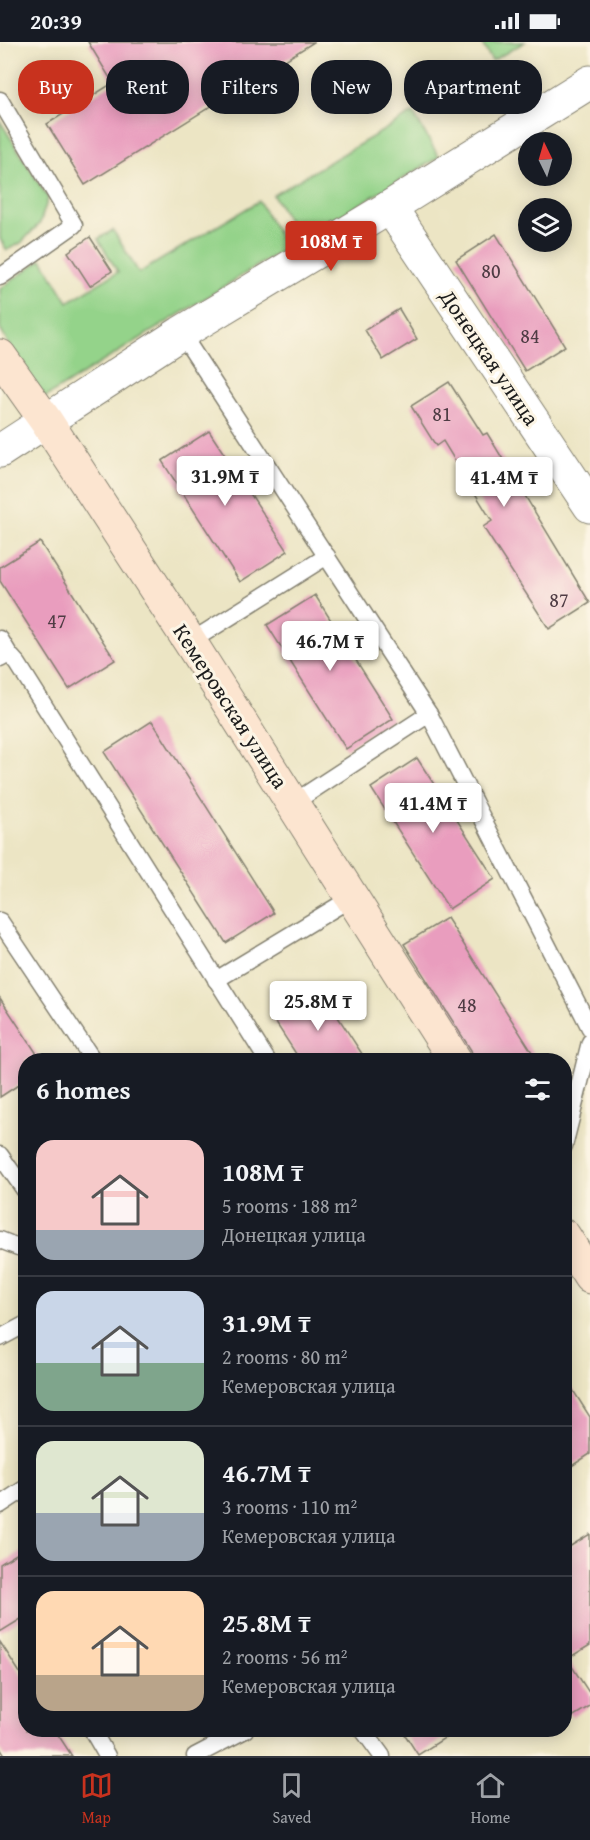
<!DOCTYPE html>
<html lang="en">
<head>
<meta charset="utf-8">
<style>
	:root { --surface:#171b24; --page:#242831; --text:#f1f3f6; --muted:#9ea1a6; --line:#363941; --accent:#c8321e }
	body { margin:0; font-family:"Gentium Book Plus",serif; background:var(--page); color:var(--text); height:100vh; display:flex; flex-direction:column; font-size:22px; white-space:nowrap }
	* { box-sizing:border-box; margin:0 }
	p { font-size:20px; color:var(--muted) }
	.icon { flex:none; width:33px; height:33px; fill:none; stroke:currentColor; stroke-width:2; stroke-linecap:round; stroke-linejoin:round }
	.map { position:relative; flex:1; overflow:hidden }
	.sheet { position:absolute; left:18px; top:1011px; width:554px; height:684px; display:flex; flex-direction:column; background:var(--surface); border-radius:24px; box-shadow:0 3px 15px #0003 }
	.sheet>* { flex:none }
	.hud { position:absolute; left:18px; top:18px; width:555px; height:54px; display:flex; gap:12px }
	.needle { width:39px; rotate:355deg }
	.fabs { position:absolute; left:518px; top:90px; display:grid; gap:12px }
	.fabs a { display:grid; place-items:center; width:54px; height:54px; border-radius:50%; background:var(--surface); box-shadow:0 3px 15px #0003; font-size:30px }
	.price { position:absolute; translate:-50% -51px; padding:0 14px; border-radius:6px; background:#fff; color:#222; font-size:20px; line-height:39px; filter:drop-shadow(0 2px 3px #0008) }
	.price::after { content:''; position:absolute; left:50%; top:36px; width:18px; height:14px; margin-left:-9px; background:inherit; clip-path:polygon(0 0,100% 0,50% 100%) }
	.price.on { background:var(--accent); color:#fff }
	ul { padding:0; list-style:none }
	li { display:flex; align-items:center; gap:18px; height:150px; padding:0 18px }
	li+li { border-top:2px solid var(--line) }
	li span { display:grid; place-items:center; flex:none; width:168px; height:120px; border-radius:18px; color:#555 }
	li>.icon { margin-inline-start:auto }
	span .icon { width:72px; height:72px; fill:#fffc; stroke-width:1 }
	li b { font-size:26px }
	h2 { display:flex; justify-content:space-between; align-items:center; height:72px; padding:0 18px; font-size:26px }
	.tag { padding:0 21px; border-radius:24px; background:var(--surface); box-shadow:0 3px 15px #0003; font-size:21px; line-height:54px }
	.tag.on { background:var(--accent); color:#fff }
	.status { display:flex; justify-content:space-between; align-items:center; height:42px; padding:0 30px; background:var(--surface); direction:ltr }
	.status svg { height:16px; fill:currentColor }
	.menu { display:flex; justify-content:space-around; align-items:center; height:84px; border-top:2px solid var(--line); background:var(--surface); font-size:16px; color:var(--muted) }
	.menu a { display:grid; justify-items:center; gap:3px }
	.menu .on { color:var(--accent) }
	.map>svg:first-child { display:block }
</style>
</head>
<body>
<div class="status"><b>20:39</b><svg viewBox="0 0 49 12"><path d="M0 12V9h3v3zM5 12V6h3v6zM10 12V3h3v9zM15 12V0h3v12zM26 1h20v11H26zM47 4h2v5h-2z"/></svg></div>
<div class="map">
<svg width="590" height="1714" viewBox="0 0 590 1714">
	<rect width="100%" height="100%" fill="#fcf5e5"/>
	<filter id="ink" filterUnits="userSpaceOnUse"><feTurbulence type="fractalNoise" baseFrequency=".0167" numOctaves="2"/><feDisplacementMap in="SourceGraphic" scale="12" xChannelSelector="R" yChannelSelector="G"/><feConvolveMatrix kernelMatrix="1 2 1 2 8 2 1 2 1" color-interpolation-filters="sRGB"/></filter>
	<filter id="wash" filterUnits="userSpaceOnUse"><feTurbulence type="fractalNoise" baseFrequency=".008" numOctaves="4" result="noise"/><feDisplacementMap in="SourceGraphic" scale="24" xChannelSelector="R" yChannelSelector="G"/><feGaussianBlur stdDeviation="1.35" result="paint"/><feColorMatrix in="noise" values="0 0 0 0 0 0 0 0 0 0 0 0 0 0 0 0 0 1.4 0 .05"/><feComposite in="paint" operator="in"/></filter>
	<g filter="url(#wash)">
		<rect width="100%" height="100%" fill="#ece5c4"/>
		<!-- green -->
		<g fill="#94d38a" stroke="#587853" stroke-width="1.5">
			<polygon points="481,0 525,0 492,19"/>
			<polygon points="413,71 439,115 300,198 273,153"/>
			<polygon points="0,79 48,156 40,181 21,201 7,208 0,197"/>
			<polygon points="259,159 286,206 41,358 0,287 0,247 42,217 68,260 118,230 98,197 113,188 139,231"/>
		</g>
		<g id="blocks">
			<!-- building -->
			<g fill="#e99dbe">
				<polygon points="88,0 314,0 85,143 47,82 113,41"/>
				<polygon points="496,192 565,304 525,329 456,218"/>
				<polygon points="90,195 112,229 90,244 68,210"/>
				<polygon points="399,267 417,297 383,318 365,288"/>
				<polygon points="449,340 483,393 487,391 590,561 549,587 483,485 492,479 443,399 436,404 411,364"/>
				<polygon points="209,389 288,509 240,540 162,419"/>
				<polygon points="40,500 115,618 69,647 0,539 0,525"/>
				<polygon points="315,553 393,677 346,707 267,583"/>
				<polygon points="152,679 274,871 226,901 104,710"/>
				<polygon points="417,716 495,837 449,867 371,746"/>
				<polygon points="447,876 537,1018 474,1018 471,1008 404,902"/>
				<polygon points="321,949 366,1018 300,1018 274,978"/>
				<polygon points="0,956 41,1018 26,1018 26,1038 0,1055"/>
				<polygon points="564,1334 590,1375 590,1412 564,1429"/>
				<polygon points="590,1492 590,1603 567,1617 590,1652 590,1664 572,1675 564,1663 564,1508"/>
				<polygon points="26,1506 26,1574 0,1590 0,1522"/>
				<polygon points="0,1600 26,1640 26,1688 55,1688 72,1714 5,1714 0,1706"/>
				<polygon points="402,1688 457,1688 418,1713"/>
			</g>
		</g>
	</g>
	<g filter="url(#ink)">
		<use href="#blocks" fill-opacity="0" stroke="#848070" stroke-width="1.5"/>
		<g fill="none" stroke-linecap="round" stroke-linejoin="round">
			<defs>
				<g id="lane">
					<polyline points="0,58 74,183 0,235"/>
					<polyline points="181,291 429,672 293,761"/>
					<polyline points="0,597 9,612"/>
					<polyline points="190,600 327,514"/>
					<polyline points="0,617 9,612 18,622 267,1018"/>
					<polyline points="429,672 590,986"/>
					<polyline points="0,879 93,1018"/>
					<polyline points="216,938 353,855"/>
					<polyline points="564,1104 590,1000"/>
					<polyline points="0,1113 26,1150"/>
					<polyline points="0,1198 18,1205 26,1204"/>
					<polyline points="0,1296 26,1282"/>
					<polyline points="0,1463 26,1446"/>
					<polyline points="92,1688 107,1714"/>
					<polyline points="363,1688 382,1714"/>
					<polyline points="195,1714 245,1688"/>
				</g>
				<g id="street">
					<polyline points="390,165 590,464"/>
					<polyline points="0,409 181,291 390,165 590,40"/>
				</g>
				<g id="secondary">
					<polyline points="0,314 46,379 190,600 455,1018"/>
					<polyline points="564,1194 590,1235"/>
				</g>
			</defs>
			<!-- lane casing -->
			<use href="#lane" stroke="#848070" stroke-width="19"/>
			<!-- street casing -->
			<use href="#street" stroke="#848070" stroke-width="35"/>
			<!-- secondary casing -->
			<use href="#secondary" stroke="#848070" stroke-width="35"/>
			<!-- lane -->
			<use href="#lane" stroke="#fff" stroke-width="16"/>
			<!-- street -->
			<use href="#street" stroke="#fff" stroke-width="33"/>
			<!-- secondary -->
			<use href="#secondary" stroke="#fce5d0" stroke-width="33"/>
		</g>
	</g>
	<g text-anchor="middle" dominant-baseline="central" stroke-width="6" stroke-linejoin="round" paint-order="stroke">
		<!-- number labels -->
		<g font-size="20" fill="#4f3c44">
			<text x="491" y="228">80</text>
			<text x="530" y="293">84</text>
			<text x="442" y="371">81</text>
			<text x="559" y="557">87</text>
			<text x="57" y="578">47</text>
			<text x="467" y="962">48</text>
		</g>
		<!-- street labels -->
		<g font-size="22" fill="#1c1c1c" stroke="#fcf5e5">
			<text transform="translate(490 315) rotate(56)">Донецкая улица</text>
			<text transform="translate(231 664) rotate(57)">Кемеровская улица</text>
		</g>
	</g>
</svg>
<div class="fabs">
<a><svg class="needle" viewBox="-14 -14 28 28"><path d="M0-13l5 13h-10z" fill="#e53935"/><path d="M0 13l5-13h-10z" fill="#9ea1a6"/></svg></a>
<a><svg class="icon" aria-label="layers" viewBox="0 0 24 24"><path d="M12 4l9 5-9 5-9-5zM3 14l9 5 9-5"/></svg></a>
</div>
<b class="price on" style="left:331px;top:230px">108M ₸</b>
<b class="price" style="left:225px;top:465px">31.9M ₸</b>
<b class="price" style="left:504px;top:466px">41.4M ₸</b>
<b class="price" style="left:330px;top:630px">46.7M ₸</b>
<b class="price" style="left:433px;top:792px">41.4M ₸</b>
<b class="price" style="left:318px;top:990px">25.8M ₸</b>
<div class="hud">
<a class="tag on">Buy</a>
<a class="tag">Rent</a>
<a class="tag">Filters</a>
<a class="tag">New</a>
<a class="tag">Apartment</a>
</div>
<section class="sheet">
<h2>6 homes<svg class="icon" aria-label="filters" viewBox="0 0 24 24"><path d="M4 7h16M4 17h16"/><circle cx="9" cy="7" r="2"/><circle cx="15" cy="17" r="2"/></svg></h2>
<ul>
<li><span style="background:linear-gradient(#f6c9c9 75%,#9aa5b1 0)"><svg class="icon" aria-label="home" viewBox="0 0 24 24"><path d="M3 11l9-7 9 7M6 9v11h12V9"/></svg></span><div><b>108M ₸</b><p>5 rooms · 188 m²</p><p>Донецкая улица</p></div></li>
<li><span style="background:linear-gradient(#c9d6e8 60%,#7fa58c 0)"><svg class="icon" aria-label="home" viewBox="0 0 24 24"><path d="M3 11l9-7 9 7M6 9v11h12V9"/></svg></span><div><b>31.9M ₸</b><p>2 rooms · 80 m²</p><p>Кемеровская улица</p></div></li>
<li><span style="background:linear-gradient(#dfe7d0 60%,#9aa5b1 0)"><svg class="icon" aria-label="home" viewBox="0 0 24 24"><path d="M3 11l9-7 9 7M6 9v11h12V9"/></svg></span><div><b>46.7M ₸</b><p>3 rooms · 110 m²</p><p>Кемеровская улица</p></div></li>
<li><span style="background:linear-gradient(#ffd9b3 70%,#b9a48a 0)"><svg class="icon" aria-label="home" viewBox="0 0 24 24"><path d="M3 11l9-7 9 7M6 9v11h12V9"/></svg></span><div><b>25.8M ₸</b><p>2 rooms · 56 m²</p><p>Кемеровская улица</p></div></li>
</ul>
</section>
</div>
<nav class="menu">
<a class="on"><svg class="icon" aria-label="map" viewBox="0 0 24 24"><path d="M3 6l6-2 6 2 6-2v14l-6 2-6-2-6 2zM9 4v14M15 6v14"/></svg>Map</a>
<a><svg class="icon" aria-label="saved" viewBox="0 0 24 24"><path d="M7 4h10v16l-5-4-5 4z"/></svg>Saved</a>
<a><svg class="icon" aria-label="home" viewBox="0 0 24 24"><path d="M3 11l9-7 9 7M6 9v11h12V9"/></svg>Home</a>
</nav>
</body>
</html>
